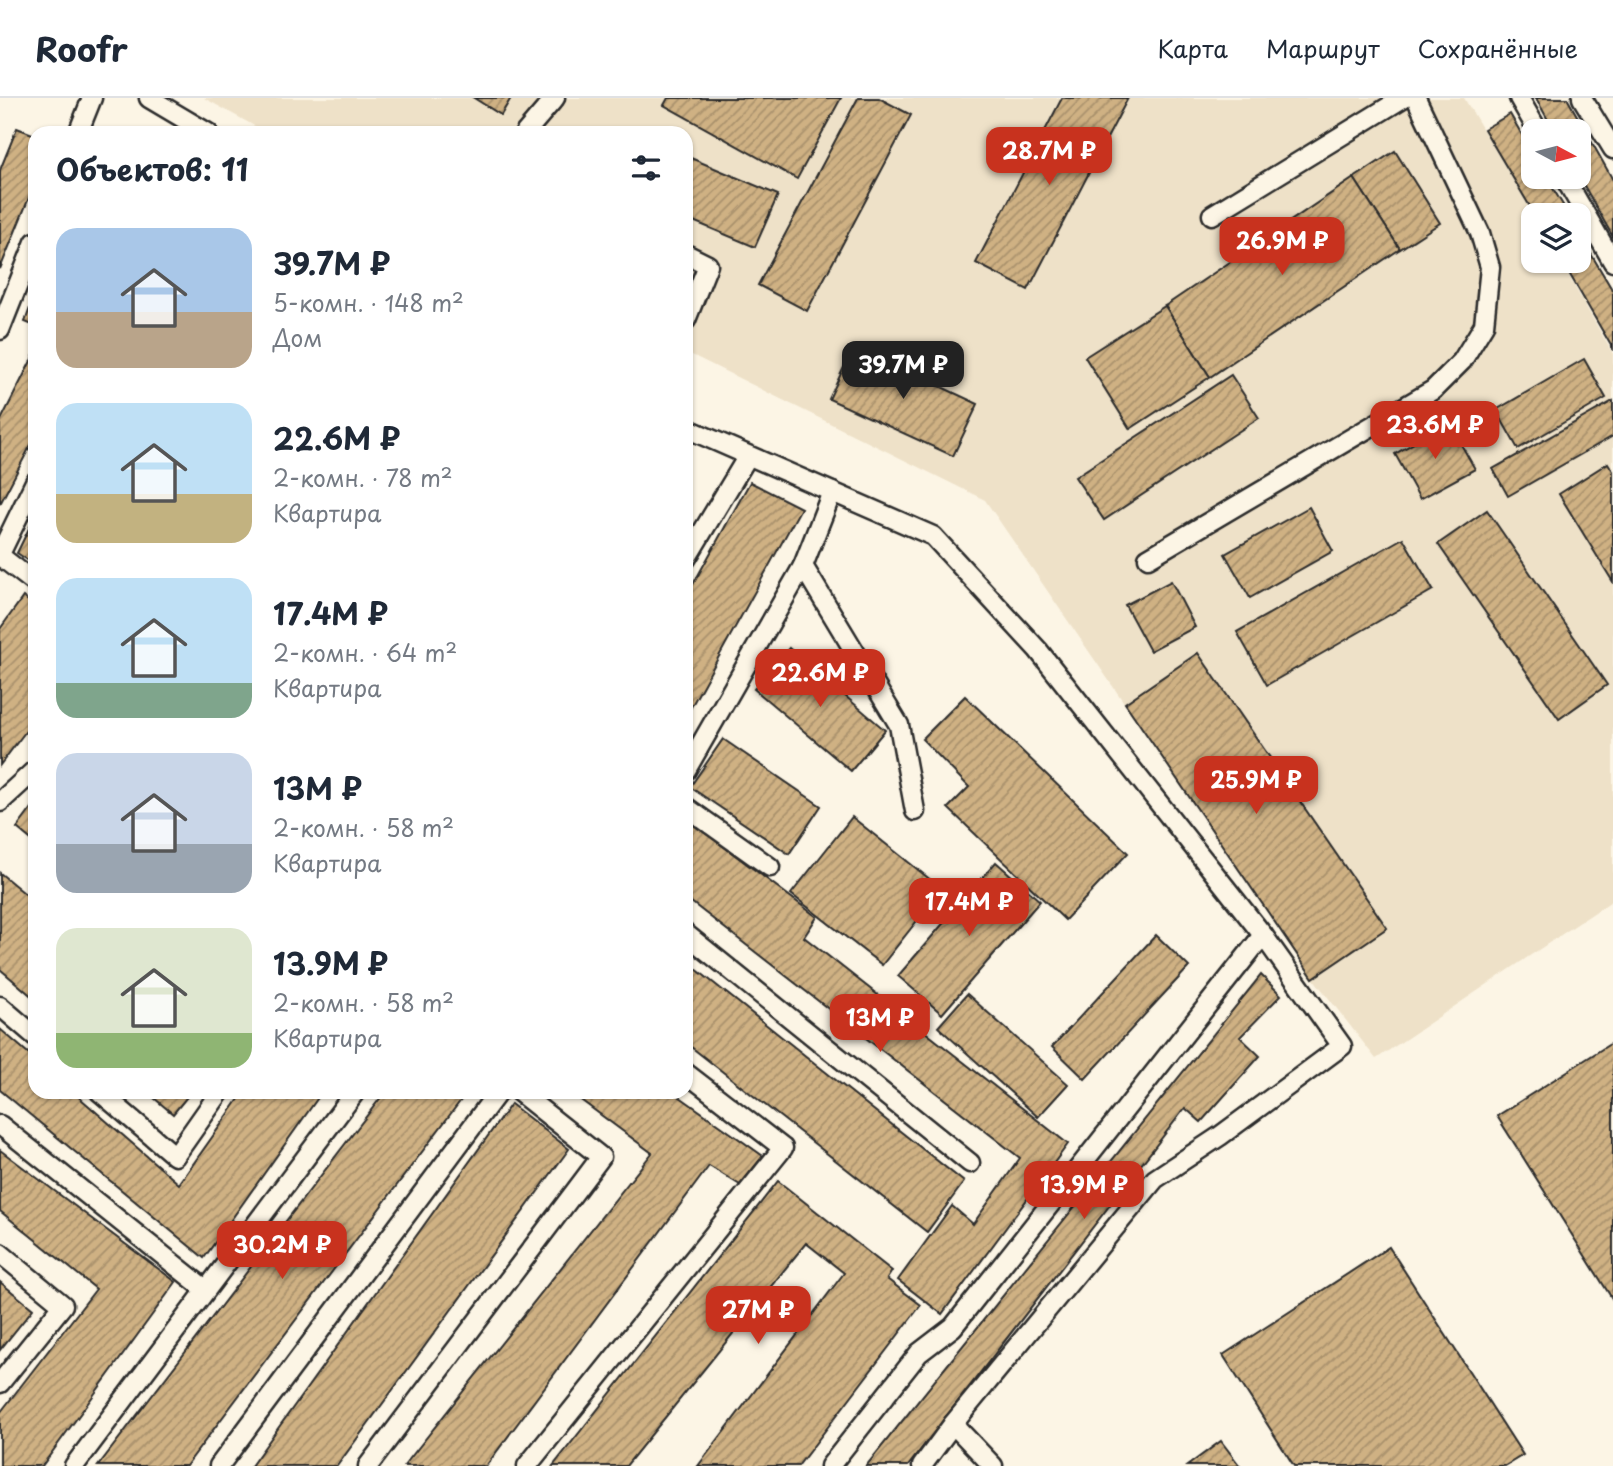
<!DOCTYPE html>
<html lang="ru">
<head>
<meta charset="utf-8">
<style>
	:root { --surface:#fff; --page:#f6f6f7; --text:#1f2937; --muted:#747a83; --line:#e0e1e3; --accent:#c8321e }
	body { margin:0; font-family:"Playpen Sans",sans-serif; background:var(--page); color:var(--text); height:100vh; display:flex; flex-direction:column; font-size:26px; white-space:nowrap }
	* { box-sizing:border-box; margin:0 }
	p { font-size:23px; color:var(--muted) }
	.icon { flex:none; width:38px; height:38px; fill:none; stroke:currentColor; stroke-width:2; stroke-linecap:round; stroke-linejoin:round }
	.map { position:relative; flex:1; overflow:hidden }
	.details { position:absolute; left:28px; top:28px; width:665px; height:973px; display:flex; flex-direction:column; background:var(--surface); border-radius:21px; box-shadow:0 2px 5px #0004 }
	.details>* { flex:none }
	.needle { width:46px; rotate:97deg }
	.buttons { position:absolute; left:1521px; top:21px; display:grid; gap:14px }
	.buttons a { display:grid; place-items:center; width:70px; height:70px; border-radius:14px; background:var(--surface); box-shadow:0 2px 5px #0004; font-size:35px }
	.price { position:absolute; translate:-50% -60px; padding:0 16px; border-radius:14px; background:var(--accent); color:#fff; font-size:23px; line-height:46px; filter:drop-shadow(0 2px 4px #0008) }
	.price::after { content:''; position:absolute; left:50%; top:42px; width:21px; height:16px; margin-left:-10px; background:inherit; clip-path:polygon(0 0,100% 0,50% 100%) }
	.price.active { background:#222; color:#fff }
	ul { padding:0; list-style:none }
	li { display:flex; align-items:center; gap:21px; height:175px; padding:0 28px }
	li span { display:grid; place-items:center; flex:none; width:196px; height:140px; border-radius:21px; color:#555 }
	li>.icon { margin-inline-start:auto }
	span .icon { width:84px; height:84px; fill:#fffc; stroke-width:1 }
	li b { font-size:30px }
	h2 { display:flex; justify-content:space-between; align-items:center; height:84px; padding:0 28px; font-size:30px }
	header { display:flex; align-items:center; gap:42px; box-sizing:border-box; height:98px; padding:0 35px; background:var(--surface); border-bottom:2px solid var(--line) }
	header strong { font-size:33px }
	nav { display:flex; gap:38px; margin-inline-start:auto; font-size:24px }
	.map>svg:first-child { display:block }
</style>
</head>
<body>
<header>
<strong>Roofr</strong>
<nav><a>Карта</a><a>Маршрут</a><a>Сохранённые</a></nav>
</header>
<div class="map">
<svg width="1613" height="1368" viewBox="0 0 1613 1368">
	<defs>
		<pattern id="building-hatch" width="6" height="6" patternUnits="userSpaceOnUse" patternTransform="scale(1.75)"><rect width="6" height="6" fill="#cfb183"/><path d="M-1 1l2-2M0 6l6-6M5 7l2-2" fill="none" stroke="#a8906b"/></pattern>
	</defs>
	<rect width="100%" height="100%" fill="#fcf5e5"/>
	<filter id="ink" filterUnits="userSpaceOnUse"><feTurbulence type="fractalNoise" baseFrequency=".0143" numOctaves="2"/><feDisplacementMap in="SourceGraphic" scale="14" xChannelSelector="R" yChannelSelector="G"/><feConvolveMatrix kernelMatrix="1 2 1 2 8 2 1 2 1" color-interpolation-filters="sRGB"/></filter>
	<g filter="url(#ink)">
		<!-- built -->
		<polygon fill="#eee1c8" points="204,0 1464,0 1534,117 1533,163 1560,163 1613,256 1613,802 1376,961 1313,880 985,402 686,254 686,35 267,35"/>
		<!-- building -->
		<g fill="url(#building-hatch)" stroke="#2b2b2b" stroke-width="2">
			<polygon points="474,0 511,0 501,17"/>
			<polygon points="668,0 841,0 797,81 664,7"/>
			<polygon points="858,0 879,0 911,17 807,213 758,187"/>
			<polygon points="1062,0 1128,0 1028,192 976,165"/>
			<polygon points="1536,0 1567,0 1613,82 1613,139 1578,77 1578,33 1554,33"/>
			<polygon points="1510,16 1533,56 1533,79 1546,79 1569,117 1535,117 1484,31"/>
			<polygon points="17,30 35,37 35,85 0,171 0,72"/>
			<polygon points="1395,53 1440,125 1400,151 1354,80"/>
			<polygon points="686,58 778,97 755,149 686,120"/>
			<polygon points="1354,80 1400,151 1210,279 1165,208"/>
			<polygon points="1578,134 1613,193 1613,251 1562,163 1578,163"/>
			<polygon points="35,196 35,228 25,224"/>
			<polygon points="1165,208 1210,279 1130,331 1085,259"/>
			<polygon points="854,248 978,306 953,358 829,301"/>
			<polygon points="35,255 35,339 0,406 0,324"/>
			<polygon points="1584,261 1606,300 1518,351 1496,312"/>
			<polygon points="1231,277 1259,320 1104,422 1075,379"/>
			<polygon points="1613,303 1613,338 1508,398 1493,371"/>
			<polygon points="1449,325 1475,371 1420,401 1395,356"/>
			<polygon points="1608,365 1613,373 1613,484 1559,396"/>
			<polygon points="750,384 801,410 686,618 686,499"/>
			<polygon points="1309,409 1333,453 1250,500 1225,456"/>
			<polygon points="1487,412 1607,587 1559,621 1438,446"/>
			<polygon points="35,418 35,467 17,455"/>
			<polygon points="1403,440 1433,492 1267,587 1237,534"/>
			<polygon points="1171,483 1195,529 1150,553 1125,507"/>
			<polygon points="23,499 35,508 35,621 0,667 0,531"/>
			<polygon points="789,550 885,632 851,673 754,591"/>
			<polygon points="1198,555 1387,830 1313,880 1125,605"/>
			<polygon points="965,598 1128,755 1065,822 948,710 969,689 922,641"/>
			<polygon points="723,641 821,708 789,756 690,689"/>
			<polygon points="35,706 35,745 17,730"/>
			<polygon points="852,719 942,791 882,867 791,796"/>
			<polygon points="686,720 817,819 804,839 1068,1046 942,1216 898,1182 952,1108 973,1126 1020,1060 686,800"/>
			<polygon points="996,764 1040,803 942,916 898,878"/>
			<polygon points="0,775 35,804 35,901 0,871"/>
			<polygon points="1156,837 1189,869 1085,981 1052,949"/>
			<polygon points="686,863 964,1084 927,1134 686,945"/>
			<polygon points="1261,877 1281,897 1240,939 1260,958 1201,1024 1185,1010 908,1368 866,1368"/>
			<polygon points="967,896 1068,986 1038,1019 938,929"/>
			<polygon points="0,931 35,961 35,994 73,994 179,1086 244,994 322,994 204,1160 0,992"/>
			<polygon points="1613,944 1613,1202 1497,1018"/>
			<polygon points="147,994 191,994 173,1016"/>
			<polygon points="385,994 467,994 186,1368 98,1368"/>
			<polygon points="570,994 673,994 763,1058 740,1087 709,1068 486,1368 404,1368 652,1055"/>
			<polygon points="511,1006 569,1051 337,1368 251,1368"/>
			<polygon points="0,1052 176,1184 42,1368 0,1368 0,1315 96,1191 0,1113"/>
			<polygon points="778,1083 892,1173 887,1181 921,1207 798,1368 698,1368 844,1175 806,1145 626,1368 553,1368"/>
			<polygon points="1389,1149 1523,1357 1505,1368 1294,1368 1223,1257"/>
			<polygon points="0,1184 33,1211 0,1252"/>
			<polygon points="1221,1343 1240,1368 1187,1368"/>
		</g>
		<g fill="none" stroke-linecap="round" stroke-linejoin="round">
			<defs>
				<g id="service">
					<polyline points="149,0 208,35"/>
					<polyline points="1519,0 1538,33"/>
					<polyline points="1582,0 1613,51"/>
					<polyline points="78,35 92,0"/>
					<polyline points="525,35 555,0"/>
					<polyline points="1564,79 1613,164"/>
					<polyline points="1212,117 1403,0"/>
					<polyline points="686,156 708,167 686,222"/>
					<polyline points="0,232 35,144"/>
					<polyline points="686,330 933,438 1038,552 1263,837 1342,948 1220,1038 1155,1081 953,1326"/>
					<polyline points="832,394 803,468 899,627 915,713"/>
					<polyline points="0,456 35,384"/>
					<polyline points="0,458 35,485"/>
					<polyline points="1148,460 1433,292 1462,263 1484,227 1490,169 1480,135 1416,0"/>
					<polyline points="686,461 748,358"/>
					<polyline points="686,672 803,468"/>
					<polyline points="0,704 35,672"/>
					<polyline points="686,709 770,769"/>
					<polyline points="686,836 970,1065"/>
					<polyline points="0,908 35,938"/>
					<polyline points="100,994 175,1058 220,994"/>
					<polyline points="0,1027 205,1191"/>
					<polyline points="0,1155 63,1207 0,1285"/>
					<polyline points="74,1368 355,994"/>
					<polyline points="219,1368 498,994"/>
					<polyline points="368,1368 601,1059 519,994"/>
					<polyline points="527,1368 783,1050 686,975"/>
					<polyline points="830,1368 919,1255 953,1229 1263,837"/>
					<polyline points="922,1368 953,1326 993,1368"/>
				</g>
			</defs>
			<!-- service casing -->
			<use href="#service" stroke="#2b2b2b" stroke-width="23"/>
			<!-- service -->
			<use href="#service" stroke="#fcf5e5" stroke-width="18"/>
		</g>
	</g>
</svg>
<div class="buttons">
<a><svg class="needle" viewBox="-14 -14 28 28"><path d="M0-13l5 13h-10z" fill="#e53935"/><path d="M0 13l5-13h-10z" fill="#747a83"/></svg></a>
<a><svg class="icon" aria-label="layers" viewBox="0 0 24 24"><path d="M12 4l9 5-9 5-9-5zM3 14l9 5 9-5"/></svg></a>
</div>
<b class="price" style="left:1049px;top:89px">28.7M ₽</b>
<b class="price" style="left:1282px;top:179px">26.9M ₽</b>
<b class="price active" style="left:903px;top:303px">39.7M ₽</b>
<b class="price" style="left:1435px;top:363px">23.6M ₽</b>
<b class="price" style="left:820px;top:611px">22.6M ₽</b>
<b class="price" style="left:1256px;top:718px">25.9M ₽</b>
<b class="price" style="left:969px;top:840px">17.4M ₽</b>
<b class="price" style="left:880px;top:956px">13M ₽</b>
<b class="price" style="left:1084px;top:1123px">13.9M ₽</b>
<b class="price" style="left:282px;top:1183px">30.2M ₽</b>
<b class="price" style="left:758px;top:1248px">27M ₽</b>
<section class="details">
<h2>Объектов: 11<svg class="icon" aria-label="filters" viewBox="0 0 24 24"><path d="M4 7h16M4 17h16"/><circle cx="9" cy="7" r="2"/><circle cx="15" cy="17" r="2"/></svg></h2>
<ul>
<li><span style="background:linear-gradient(#a9c7e8 60%,#b9a48a 0)"><svg class="icon" aria-label="home" viewBox="0 0 24 24"><path d="M3 11l9-7 9 7M6 9v11h12V9"/></svg></span><div><b>39.7M ₽</b><p>5-комн. · 148 m²</p><p>Дом</p></div></li>
<li><span style="background:linear-gradient(#bfe0f5 65%,#c2b280 0)"><svg class="icon" aria-label="home" viewBox="0 0 24 24"><path d="M3 11l9-7 9 7M6 9v11h12V9"/></svg></span><div><b>22.6M ₽</b><p>2-комн. · 78 m²</p><p>Квартира</p></div></li>
<li><span style="background:linear-gradient(#bfe0f5 75%,#7fa58c 0)"><svg class="icon" aria-label="home" viewBox="0 0 24 24"><path d="M3 11l9-7 9 7M6 9v11h12V9"/></svg></span><div><b>17.4M ₽</b><p>2-комн. · 64 m²</p><p>Квартира</p></div></li>
<li><span style="background:linear-gradient(#c9d6e8 65%,#9aa5b1 0)"><svg class="icon" aria-label="home" viewBox="0 0 24 24"><path d="M3 11l9-7 9 7M6 9v11h12V9"/></svg></span><div><b>13M ₽</b><p>2-комн. · 58 m²</p><p>Квартира</p></div></li>
<li><span style="background:linear-gradient(#dfe7d0 75%,#8fb573 0)"><svg class="icon" aria-label="home" viewBox="0 0 24 24"><path d="M3 11l9-7 9 7M6 9v11h12V9"/></svg></span><div><b>13.9M ₽</b><p>2-комн. · 58 m²</p><p>Квартира</p></div></li>
</ul>
</section>
</div>
</body>
</html>
